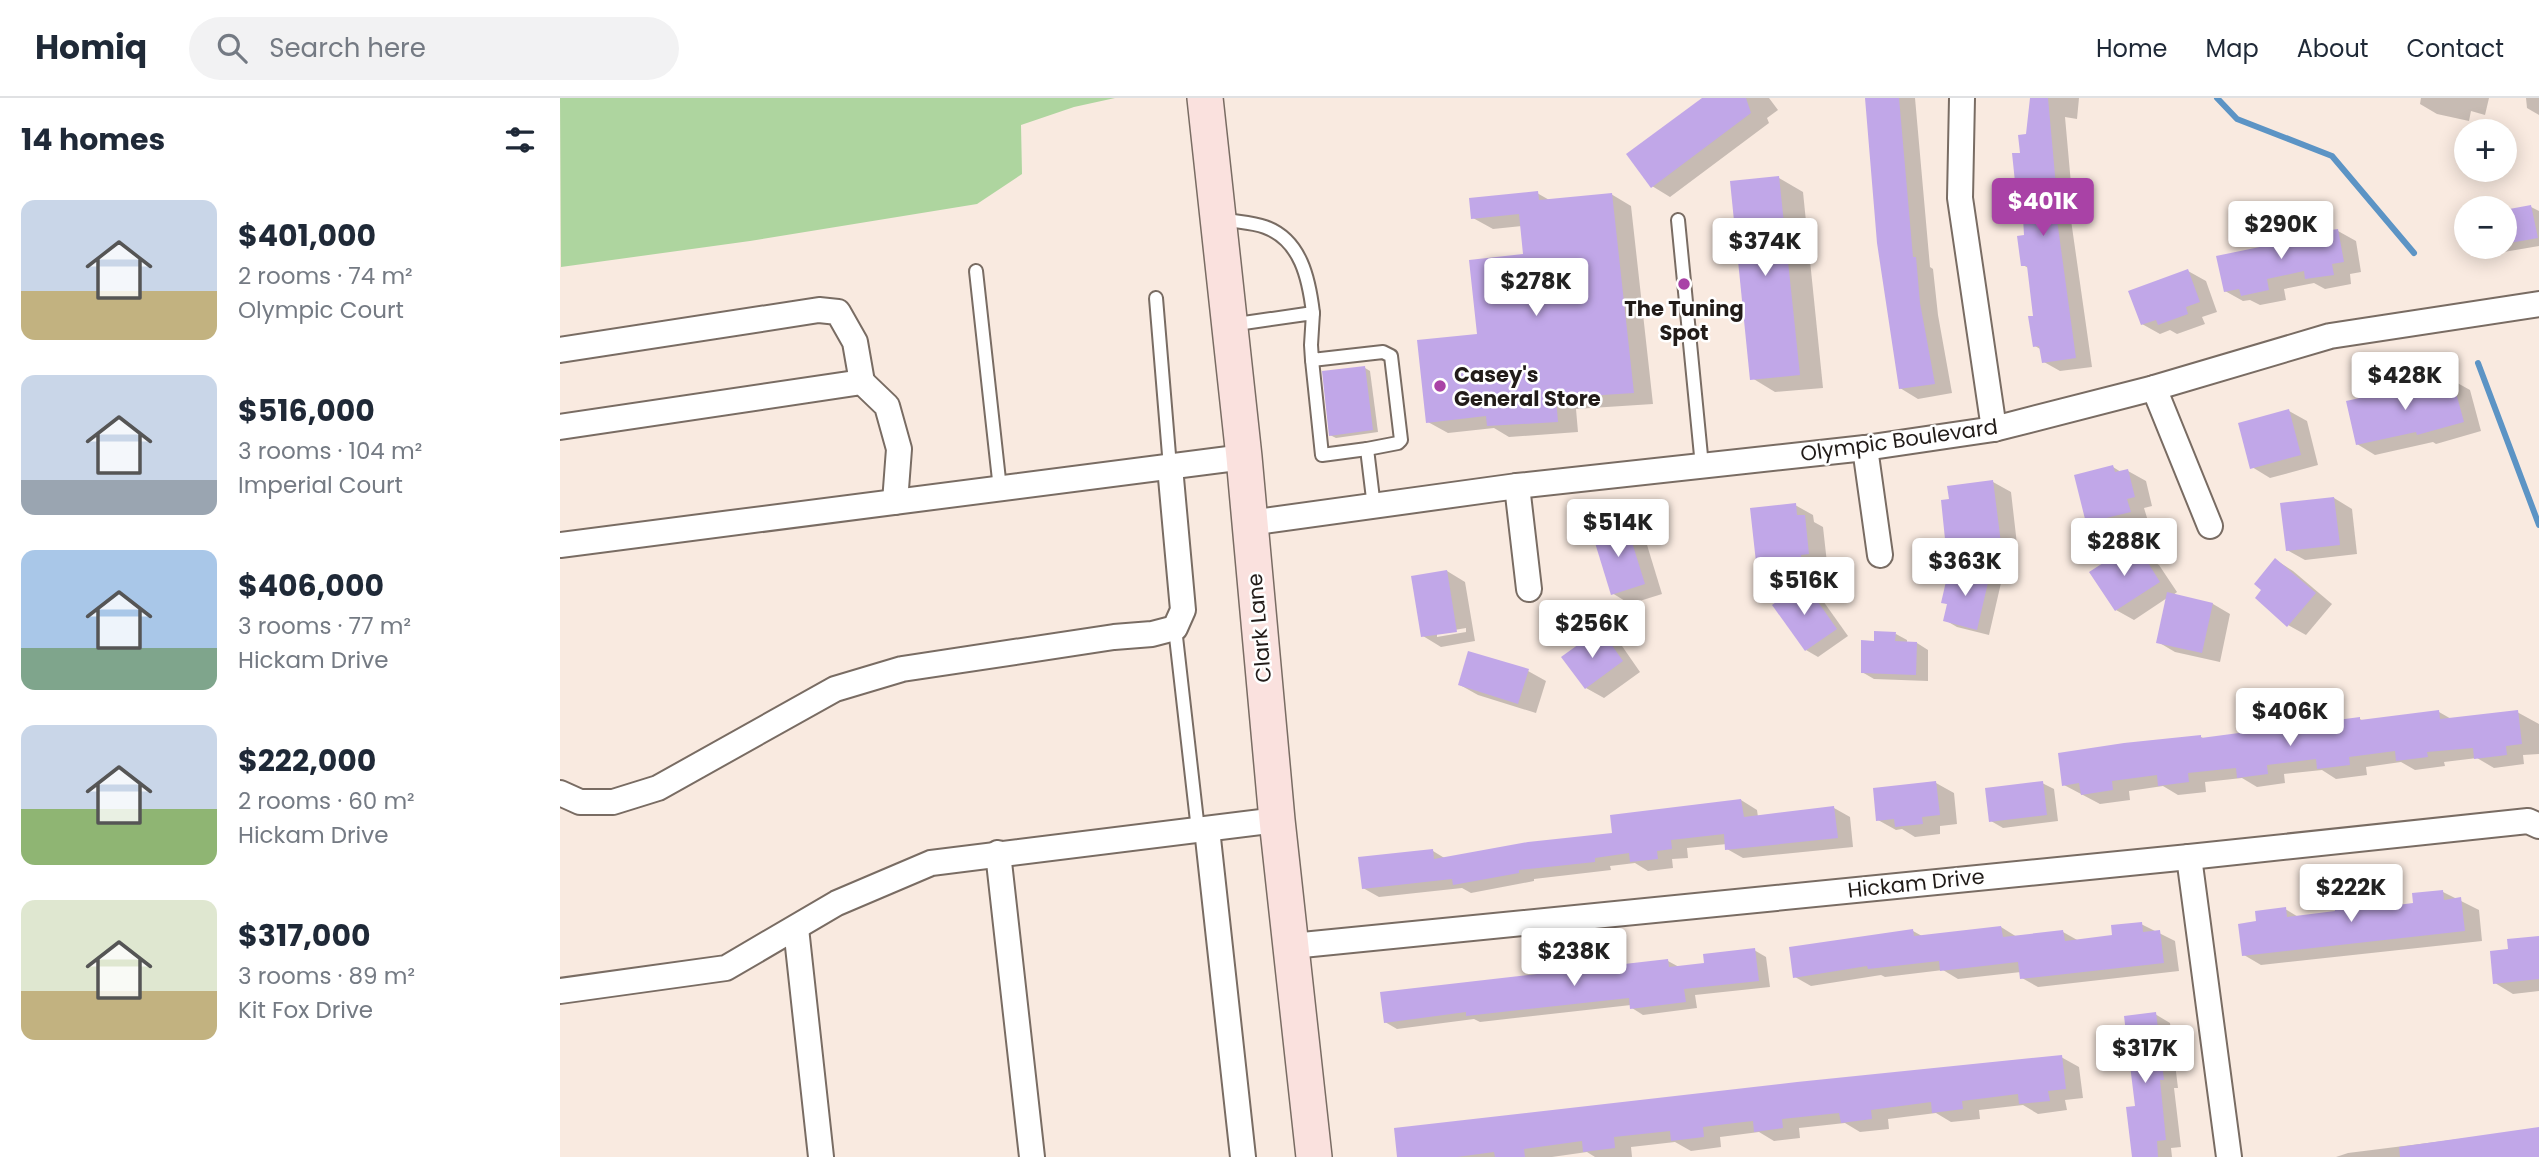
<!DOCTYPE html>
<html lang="en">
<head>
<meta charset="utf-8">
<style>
	:root { --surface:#fff; --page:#f2f2f3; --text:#1f2937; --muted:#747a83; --line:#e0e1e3; --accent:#a942a6 }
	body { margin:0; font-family:Poppins,sans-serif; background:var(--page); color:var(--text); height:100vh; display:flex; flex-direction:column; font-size:26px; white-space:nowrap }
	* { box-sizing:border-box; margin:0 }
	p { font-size:23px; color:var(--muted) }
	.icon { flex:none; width:38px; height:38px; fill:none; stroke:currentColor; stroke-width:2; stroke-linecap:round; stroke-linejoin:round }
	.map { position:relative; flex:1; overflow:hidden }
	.drawer { display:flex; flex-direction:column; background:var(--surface); width:560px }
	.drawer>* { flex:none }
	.fabs { position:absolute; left:1894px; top:21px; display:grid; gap:14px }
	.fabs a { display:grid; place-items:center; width:63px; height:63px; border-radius:50%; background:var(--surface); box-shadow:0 4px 18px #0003; font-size:35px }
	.price { position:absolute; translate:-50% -60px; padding:0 16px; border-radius:7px; background:#fff; color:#222; font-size:23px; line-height:46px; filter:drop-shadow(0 2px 4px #0008) }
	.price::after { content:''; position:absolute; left:50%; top:42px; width:21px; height:16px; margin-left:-10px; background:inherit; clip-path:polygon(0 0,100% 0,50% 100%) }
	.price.on { background:var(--accent); color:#fff }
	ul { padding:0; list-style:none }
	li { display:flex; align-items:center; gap:21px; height:175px; padding:0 21px }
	li span { display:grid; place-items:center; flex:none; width:196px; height:140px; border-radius:14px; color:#555 }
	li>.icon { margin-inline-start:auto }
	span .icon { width:84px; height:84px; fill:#fffc; stroke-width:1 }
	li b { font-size:30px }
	h2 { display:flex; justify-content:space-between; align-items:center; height:84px; padding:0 21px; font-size:30px }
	header { display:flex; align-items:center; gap:42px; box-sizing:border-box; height:98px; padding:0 35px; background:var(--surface); border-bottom:2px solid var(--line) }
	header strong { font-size:33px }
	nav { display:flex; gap:38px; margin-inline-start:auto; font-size:24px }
	.search { width:490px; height:63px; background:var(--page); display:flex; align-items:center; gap:18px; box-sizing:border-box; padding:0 24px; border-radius:38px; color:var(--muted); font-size:26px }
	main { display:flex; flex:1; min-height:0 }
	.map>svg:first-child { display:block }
</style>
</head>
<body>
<header>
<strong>Homiq</strong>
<div class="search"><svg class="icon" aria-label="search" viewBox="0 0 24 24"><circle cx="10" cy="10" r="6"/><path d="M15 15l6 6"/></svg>Search here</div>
<nav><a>Home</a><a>Map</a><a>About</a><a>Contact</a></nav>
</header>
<main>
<section class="drawer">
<h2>14 homes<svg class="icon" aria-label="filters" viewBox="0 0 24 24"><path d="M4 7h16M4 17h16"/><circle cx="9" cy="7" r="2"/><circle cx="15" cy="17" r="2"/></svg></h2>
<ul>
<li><span style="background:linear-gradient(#c9d6e8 65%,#c2b280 0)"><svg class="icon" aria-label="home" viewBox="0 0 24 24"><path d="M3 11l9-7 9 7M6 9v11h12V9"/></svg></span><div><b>$401,000</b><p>2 rooms · 74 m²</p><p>Olympic Court</p></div></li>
<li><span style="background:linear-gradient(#c9d6e8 75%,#9aa5b1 0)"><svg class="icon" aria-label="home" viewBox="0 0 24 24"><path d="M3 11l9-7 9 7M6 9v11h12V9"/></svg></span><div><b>$516,000</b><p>3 rooms · 104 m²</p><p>Imperial Court</p></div></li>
<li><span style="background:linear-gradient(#a9c7e8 70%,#7fa58c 0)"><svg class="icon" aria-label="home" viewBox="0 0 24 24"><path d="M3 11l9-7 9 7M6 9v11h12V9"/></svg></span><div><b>$406,000</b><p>3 rooms · 77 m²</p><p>Hickam Drive</p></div></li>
<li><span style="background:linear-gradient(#c9d6e8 60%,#8fb573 0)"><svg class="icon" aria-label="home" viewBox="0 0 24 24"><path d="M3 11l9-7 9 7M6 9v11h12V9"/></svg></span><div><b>$222,000</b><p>2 rooms · 60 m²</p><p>Hickam Drive</p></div></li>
<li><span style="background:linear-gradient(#dfe7d0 65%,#c2b280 0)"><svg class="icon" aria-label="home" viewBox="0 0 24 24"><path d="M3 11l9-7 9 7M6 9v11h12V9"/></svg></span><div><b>$317,000</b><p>3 rooms · 89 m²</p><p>Kit Fox Drive</p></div></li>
</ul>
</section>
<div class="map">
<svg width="1979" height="1059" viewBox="0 0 1979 1059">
	<rect width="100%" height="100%" fill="#f9eae0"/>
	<!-- green -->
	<polygon fill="#aed59f" points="0,0 555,0 514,9 461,27 462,76 417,106 190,143 1,169"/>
	<!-- shadow -->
	<g fill="#0003" fill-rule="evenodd">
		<polygon points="1145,0 1209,0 1218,12 1207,20 1209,25 1110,99 1092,88"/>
		<polygon points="1306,0 1355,0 1370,169 1373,171 1378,217 1392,295 1358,301 1340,290"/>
		<polygon points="1472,0 1519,0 1517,21 1505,19 1513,108 1509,108 1532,269 1500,273 1484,264 1482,252 1475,248 1475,219 1470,171 1463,167 1466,139 1462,86 1456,83 1468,38"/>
		<polygon points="1861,0 1929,0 1925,17 1911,13 1909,23 1877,16 1860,6"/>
		<polygon points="1966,0 1979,0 1979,17 1967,10"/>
		<polygon points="1219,80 1243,94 1263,290 1215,294 1192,280"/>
		<polygon points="977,95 991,103 1051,96 1071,108 1093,306 1016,311 1018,334 949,339 934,330 888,335 868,324 965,157 962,128 933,131 913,120"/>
		<polygon points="1971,109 1979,113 1979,148 1932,156 1920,150 1944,149 1944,113"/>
		<polygon points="1778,133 1796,143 1801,174 1790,176 1791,186 1765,191 1754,185 1724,191 1726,202 1700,207 1690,202 1683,203 1665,193"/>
		<polygon points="1628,173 1646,183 1657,214 1642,219 1645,226 1617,236 1610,232 1600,236 1582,226"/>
		<polygon points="805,270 810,273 818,334 776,340 770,337"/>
		<polygon points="1892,282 1910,292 1921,333 1876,346 1873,344 1815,357 1797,346 1831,295 1835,297"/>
		<polygon points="1729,313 1747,323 1758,367 1710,380 1692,369"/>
		<polygon points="1553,369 1561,374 1568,373 1586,383 1592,408 1584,410 1588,423 1545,434 1527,424"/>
		<polygon points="1433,384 1451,394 1458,455 1415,460 1397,450 1396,446 1387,440"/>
		<polygon points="1774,400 1792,411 1797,456 1745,462 1727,452"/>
		<polygon points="1235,407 1253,417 1254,424 1263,429 1267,465 1258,466 1260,478 1217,482 1199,472"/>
		<polygon points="1066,427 1084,437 1102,496 1070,506 1052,495"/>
		<polygon points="1565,453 1577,460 1582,457 1599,467 1617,494 1613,497 1653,506 1670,516 1660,564 1615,554 1598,544 1607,500 1574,522 1556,512"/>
		<polygon points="1716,462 1733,473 1772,506 1746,537 1728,527 1704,492"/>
		<polygon points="1399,470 1430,478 1441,485 1429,537 1397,529 1385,522 1389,507 1383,504 1400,484"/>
		<path d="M887,473L905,484L915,543L881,549L863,538ZM906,530V534L877,539V535Z"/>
		<polygon points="1244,486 1256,493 1288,538 1258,559 1246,552 1215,507"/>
		<polygon points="1336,536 1347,542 1347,545 1357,545 1368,552 1368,583 1314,581 1302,574 1316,544"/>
		<polygon points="1044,538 1062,548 1080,574 1044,600 1026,590 1026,543 1032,547"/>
		<polygon points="968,573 986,583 976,615 918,597 900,587"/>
		<polygon points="1879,614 1893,622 1957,614 1979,626 1979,656 1963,657 1964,666 1934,670 1917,660 1884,664 1885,668 1855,672 1841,664 1806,669 1807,677 1776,681 1762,672 1724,676 1725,685 1697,689 1682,680 1645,684 1646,694 1618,697 1603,688 1569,693 1570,702 1540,706 1504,687 1641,639 1645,641 1800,621 1803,623"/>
		<polygon points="1376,685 1394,695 1397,726 1380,728 1380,736 1355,739 1342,731 1336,732 1318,722"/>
		<polygon points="1482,685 1494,691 1498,723 1443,730 1431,723"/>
		<polygon points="1181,702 1197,712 1198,719 1274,710 1290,719 1293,749 1183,760 1167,751 1167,746 1127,750 1128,760 1112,761 1113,770 1088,773 1075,765 1050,768 1051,772 974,781 974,783 911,795 902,790 819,799 803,790 873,753 886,761 1054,737"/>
		<polygon points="1883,794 1919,812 1922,843 1701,867 1684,857 1698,825 1725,811 1740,820 1777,815 1804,802 1820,811 1855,807"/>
		<polygon points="1581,826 1615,843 1619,873 1478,889 1462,880 1461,874 1398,881 1383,872 1325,879 1321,877 1251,888 1235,879 1353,833 1362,838 1441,829 1457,839 1503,834 1519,843 1554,838"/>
		<polygon points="1979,840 1979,893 1953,896 1935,885 1950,853"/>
		<polygon points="1194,852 1206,859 1210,889 1135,897 1137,910 1083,917 1072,910 1071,907 920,924 914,921 837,931 825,924 1108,863 1119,869 1146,866"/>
		<polygon points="1595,916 1610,925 1618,990 1614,990 1621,1049 1611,1050 1612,1059 1574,1059"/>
		<polygon points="1501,959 1519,969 1523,1000 1505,1002 1507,1012 1478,1016 1463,1007 1419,1012 1420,1021 1391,1024 1376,1015 1328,1021 1329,1031 1300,1034 1285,1025 1239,1030 1240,1040 1214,1043 1199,1034 1160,1039 1161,1049 1131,1053 1115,1044 1071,1049 1072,1059 1035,1059 1027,1054 992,1059 839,1059"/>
		<polygon points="1979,1031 1979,1059 1776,1059 1788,1055"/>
	</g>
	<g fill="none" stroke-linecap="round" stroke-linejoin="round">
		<!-- stream -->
		<g stroke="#5c94c5" stroke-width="6">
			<polyline points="1657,0 1677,21 1772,58 1854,155"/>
			<polyline points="1918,265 1979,427"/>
		</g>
	</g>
	<!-- building -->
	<g fill="#c1a7e8">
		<polygon points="1142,0 1186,0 1191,15 1091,90 1066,56"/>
		<polygon points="1305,0 1339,0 1353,159 1356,159 1360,205 1375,286 1339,291 1317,145"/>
		<polygon points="1470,0 1488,0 1497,99 1494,100 1516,260 1482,265 1479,248 1473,249 1468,218 1473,218 1467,168 1461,168 1457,138 1464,137 1463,120 1460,83 1455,84 1452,55 1460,55 1458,37 1466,36"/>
		<polygon points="1219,78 1240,277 1190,282 1170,83"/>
		<polygon points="978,93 979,102 1052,95 1074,295 996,300 998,324 927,328 926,318 866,325 857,242 917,236 909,162 963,156 959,116 911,121 909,100"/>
		<polygon points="1971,107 1978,140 1944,146 1944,112"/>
		<polygon points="1778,131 1784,164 1772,166 1774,177 1745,181 1744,173 1707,181 1709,192 1681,198 1679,191 1664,194 1656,158 1724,144 1723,139"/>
		<polygon points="1628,171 1640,204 1626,209 1628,216 1598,227 1596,222 1581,227 1568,193"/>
		<polygon points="805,268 813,332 769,338 762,273"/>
		<polygon points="1892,280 1904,324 1857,337 1856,334 1796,347 1786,303 1831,293 1832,297"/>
		<polygon points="1729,311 1741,357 1690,371 1678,325"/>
		<polygon points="1553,367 1555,374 1568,371 1575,399 1567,401 1571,414 1526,425 1514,377"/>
		<polygon points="1433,382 1441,445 1395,451 1394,440 1385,441 1381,402 1389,401 1387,388"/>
		<polygon points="1774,399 1780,447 1726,453 1720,405"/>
		<polygon points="1236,405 1237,417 1245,417 1249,456 1241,457 1242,468 1197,473 1190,410"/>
		<polygon points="1066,425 1085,486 1051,497 1032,435"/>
		<polygon points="1565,451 1572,461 1582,455 1600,484 1555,513 1529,474"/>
		<polygon points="1715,460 1756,495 1727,529 1695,500 1701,492 1694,486"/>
		<polygon points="1397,468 1430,476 1417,532 1383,523 1387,506 1381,505 1387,479 1398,482"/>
		<polygon points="887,472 897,534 861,539 851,478"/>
		<polygon points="1244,484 1277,531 1245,553 1212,507"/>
		<polygon points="1607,494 1653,505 1642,555 1596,545"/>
		<polygon points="1314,533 1336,534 1335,543 1357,544 1356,577 1301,575 1301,542 1314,543"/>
		<polygon points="1044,536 1063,563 1025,591 1001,559 1026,541 1030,546"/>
		<polygon points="908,553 969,571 958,606 898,587"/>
		<polygon points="1879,612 1880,621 1958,612 1962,646 1946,648 1947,657 1914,661 1913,650 1867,654 1868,659 1836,663 1835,653 1789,659 1790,667 1757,671 1756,661 1707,667 1708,676 1677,680 1676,670 1628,675 1629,684 1598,688 1597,677 1552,683 1553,692 1521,697 1519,685 1502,688 1498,655 1564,645 1641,637 1641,640 1800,619 1800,622"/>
		<polygon points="1376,683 1380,717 1362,719 1363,726 1335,729 1334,721 1316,723 1313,690"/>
		<polygon points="1483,683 1487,717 1429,724 1425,690"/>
		<polygon points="1181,701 1184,719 1274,708 1278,740 1165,752 1164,736 1111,742 1112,751 1097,753 1098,761 1070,764 1069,755 1035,760 1035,764 959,772 959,775 893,787 892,781 802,791 798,759 873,751 874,761 968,744 1052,735 1050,717"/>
		<polygon points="1883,792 1884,802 1901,799 1905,833 1682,858 1678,826 1696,823 1695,813 1726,809 1727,819 1775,813 1773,803 1805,800 1806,811 1853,805 1852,795"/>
		<polygon points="1582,824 1583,834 1600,832 1604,865 1460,881 1458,864 1380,873 1379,863 1308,871 1307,868 1233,880 1229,849 1353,831 1354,838 1441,828 1443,839 1503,832 1505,843 1552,837 1551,827"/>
		<polygon points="1979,838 1979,881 1933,886 1930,853 1948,851 1947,841"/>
		<polygon points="1195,850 1199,883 1124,891 1126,904 1070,911 1069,900 906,918 906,914 824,925 820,894 1108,861 1109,869 1144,865 1143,856"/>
		<polygon points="1596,914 1604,982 1600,982 1606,1042 1597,1043 1598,1059 1572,1059 1566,1009 1575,1008 1564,918"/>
		<polygon points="1502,957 1506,991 1488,993 1490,1003 1459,1006 1458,996 1402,1003 1403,1011 1372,1015 1371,1004 1311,1012 1312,1021 1281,1025 1279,1015 1222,1021 1223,1030 1194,1034 1193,1023 1175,1025 1143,1029 1144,1039 1111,1043 1110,1033 1054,1039 1055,1050 1023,1054 1022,1043 964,1051 965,1059 935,1059 934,1054 897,1059 837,1059 834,1030 1237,984"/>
		<polygon points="1979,1029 1979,1059 1840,1059 1839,1049"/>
	</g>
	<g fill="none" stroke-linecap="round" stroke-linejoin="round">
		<defs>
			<g id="lane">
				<path d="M662,121C675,124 692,124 705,129C741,142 749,181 753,215"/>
				<polyline points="1118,122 1142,368"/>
				<polyline points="416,173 440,391"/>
				<polyline points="596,200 610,369"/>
				<polyline points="670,227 753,215 751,247 752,262 823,254 831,258 841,342 838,345 807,351 814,409"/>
				<polyline points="752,262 762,357 807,351"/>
				<polyline points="615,530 638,732"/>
			</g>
			<g id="street">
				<polyline points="1402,0 1400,100 1434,331"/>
				<polyline points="0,252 259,212 278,214 295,244 302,284"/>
				<polyline points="1594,290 1650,428"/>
				<polyline points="0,329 302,284 327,308 339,351 335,404"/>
				<polyline points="1305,350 1320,457"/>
				<polyline points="957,388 969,491"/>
				<polyline points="689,425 957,388 1305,350 1434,331 1594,290 1770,238 1979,206"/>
				<polyline points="0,447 684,359"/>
				<polyline points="0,695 20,704 53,704 98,690 275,591 342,571 554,539 592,536 615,530 623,512 610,369"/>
				<polyline points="647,731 683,1059"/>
				<polyline points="438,755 472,1059"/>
				<polyline points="1629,759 1669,1059"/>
				<polyline points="236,830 261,1059"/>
				<polyline points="732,848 1629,759 1968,723 1979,728"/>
				<polyline points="0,893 166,870 277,805 371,765 717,722"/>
			</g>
			<polyline id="secondary" points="645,0 684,359 717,722 754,1059"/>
		</defs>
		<!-- lane casing -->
		<use href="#lane" stroke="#796c63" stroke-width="16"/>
		<!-- street casing -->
		<use href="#street" stroke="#796c63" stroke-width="28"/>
		<!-- secondary casing -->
		<use href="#secondary" stroke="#796c63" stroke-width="38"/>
		<!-- lane -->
		<use href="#lane" stroke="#fff" stroke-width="12"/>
		<!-- street -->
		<use href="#street" stroke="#fff" stroke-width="24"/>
		<!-- secondary -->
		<use href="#secondary" stroke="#fae1de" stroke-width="35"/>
	</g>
	<!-- markers -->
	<g fill="#a942a6" stroke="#fff" stroke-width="2.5">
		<circle cx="1124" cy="186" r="7"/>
		<circle cx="880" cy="288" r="7"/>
	</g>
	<g text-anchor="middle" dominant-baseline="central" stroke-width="5" stroke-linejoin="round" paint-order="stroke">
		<!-- poi labels -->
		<g font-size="21" font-weight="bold" fill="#221c19" stroke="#fff">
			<text x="1124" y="210">The Tuning<tspan x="1124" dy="24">Spot</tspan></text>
			<text x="894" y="276" text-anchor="start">Casey's<tspan x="894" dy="24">General Store</tspan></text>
		</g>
		<!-- street labels -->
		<g font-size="21" fill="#221c19" stroke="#fff">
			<text transform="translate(1339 342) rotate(-8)">Olympic Boulevard</text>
			<text transform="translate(699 530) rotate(-95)">Clark Lane</text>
			<text transform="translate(1356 785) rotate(-6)">Hickam Drive</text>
		</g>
	</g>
</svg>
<div class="fabs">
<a>+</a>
<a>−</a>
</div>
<b class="price on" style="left:1483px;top:140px">$401K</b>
<b class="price" style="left:1721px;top:163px">$290K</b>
<b class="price" style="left:1205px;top:180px">$374K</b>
<b class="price" style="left:976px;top:220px">$278K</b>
<b class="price" style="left:1845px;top:314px">$428K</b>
<b class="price" style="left:1058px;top:461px">$514K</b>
<b class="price" style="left:1564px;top:480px">$288K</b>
<b class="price" style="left:1405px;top:500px">$363K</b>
<b class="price" style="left:1244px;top:519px">$516K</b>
<b class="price" style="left:1032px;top:562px">$256K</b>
<b class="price" style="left:1730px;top:650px">$406K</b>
<b class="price" style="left:1791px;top:826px">$222K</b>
<b class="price" style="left:1014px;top:890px">$238K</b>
<b class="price" style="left:1585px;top:987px">$317K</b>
</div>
</main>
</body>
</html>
